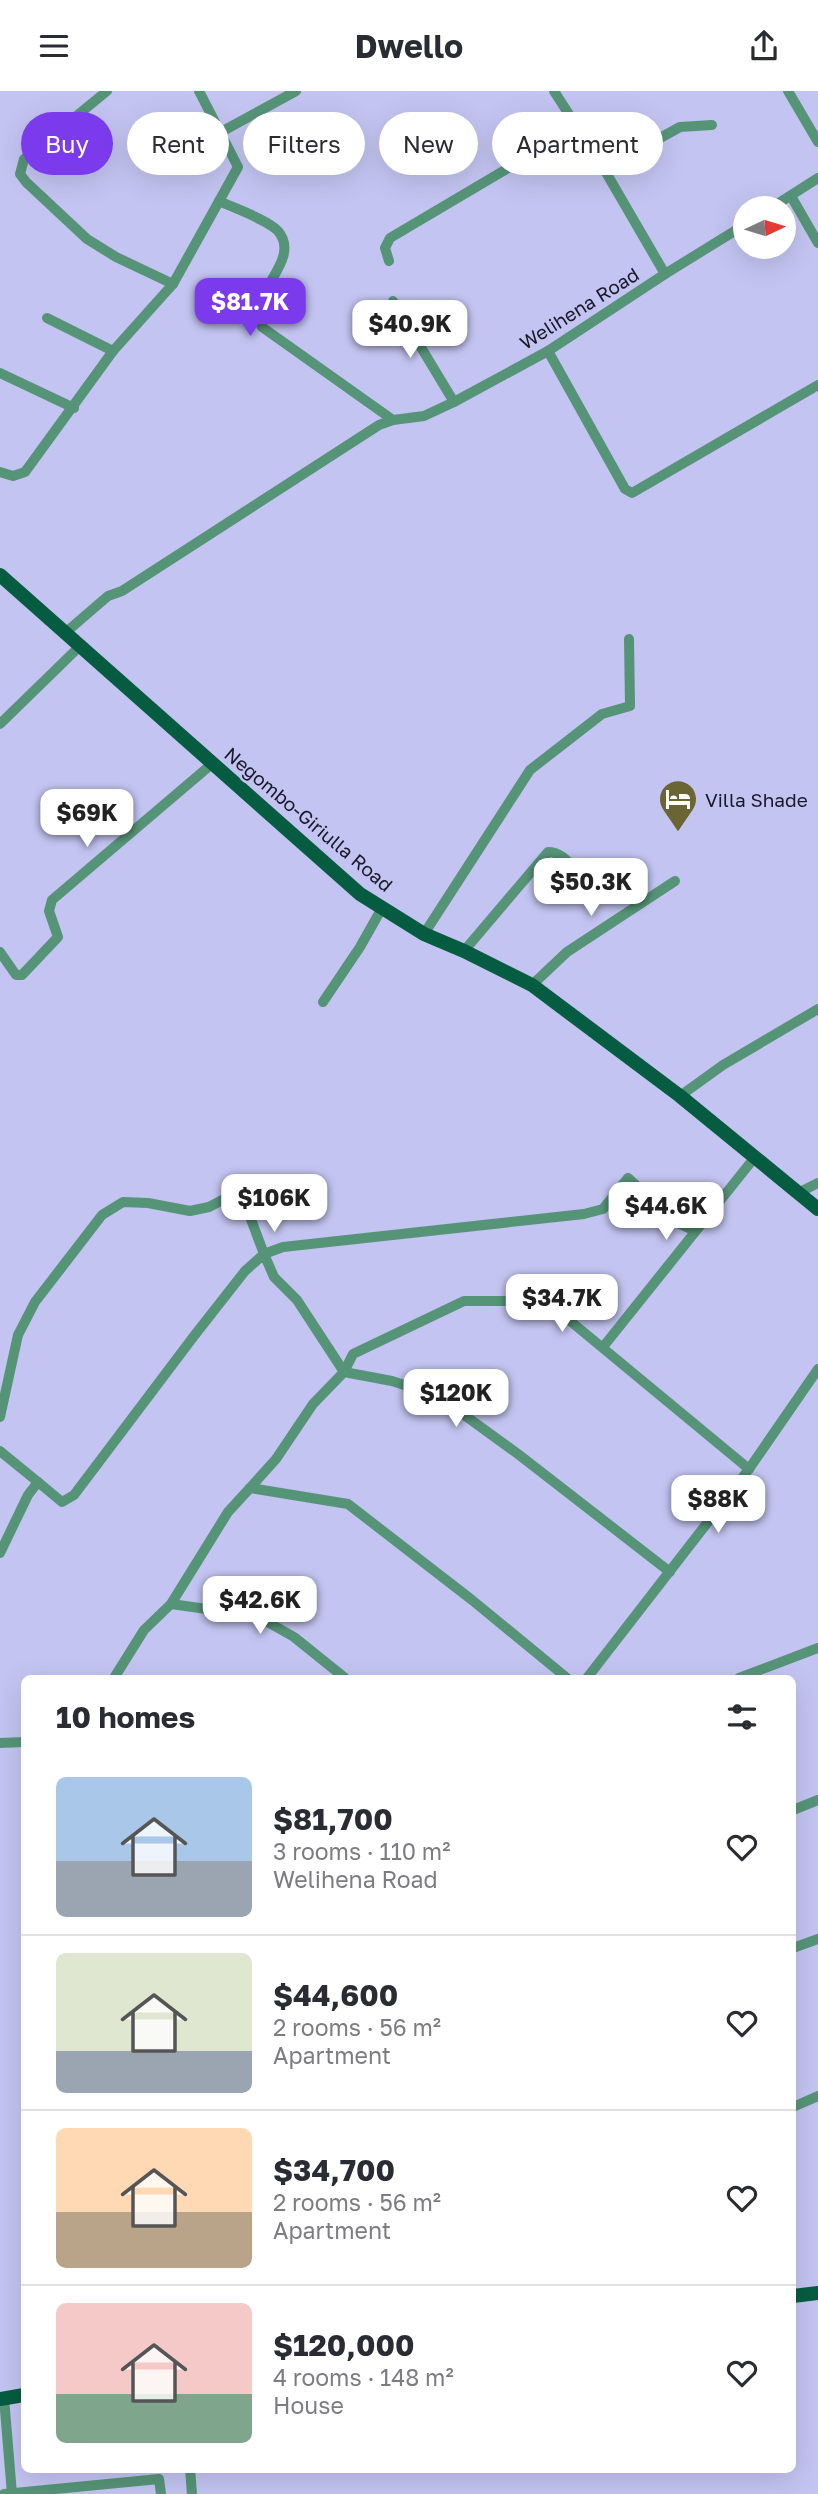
<!DOCTYPE html>
<html lang="en">
<head>
<meta charset="utf-8">
<style>
	:root { --surface:#fff; --page:#f2f2f3; --text:#2b2b33; --muted:#7c7c81; --line:#e1e1e2; --accent:#7c3aed }
	body { margin:0; font-family:"Golos Text",sans-serif; background:var(--page); color:var(--text); height:100vh; display:flex; flex-direction:column; font-size:26px; white-space:nowrap }
	* { box-sizing:border-box; margin:0 }
	p { font-size:23px; color:var(--muted) }
	.icon { flex:none; width:38px; height:38px; fill:none; stroke:currentColor; stroke-width:2; stroke-linecap:round; stroke-linejoin:round }
	.map { position:relative; flex:1; overflow:hidden }
	.panel { position:absolute; left:21px; top:1584px; width:775px; height:798px; display:flex; flex-direction:column; background:var(--surface); border-radius:10px; box-shadow:0 7px 28px #0002 }
	.panel>* { flex:none }
	.guide { position:absolute; left:21px; top:21px; width:777px; height:63px; display:flex; gap:14px }
	.needle { width:46px; rotate:86deg }
	.fabs { position:absolute; left:733px; top:105px; display:grid; gap:14px }
	.fabs a { display:grid; place-items:center; width:63px; height:63px; border-radius:50%; background:var(--surface); box-shadow:0 7px 28px #0002; font-size:35px }
	.price { position:absolute; translate:-50% -60px; padding:0 16px; border-radius:14px; background:#fff; color:#222; font-size:23px; line-height:46px; filter:drop-shadow(0 2px 4px #0008) }
	.price::after { content:''; position:absolute; left:50%; top:42px; width:21px; height:16px; margin-left:-10px; background:inherit; clip-path:polygon(0 0,100% 0,50% 100%) }
	.price.on { background:var(--accent); color:#fff }
	ul { padding:0; list-style:none }
	li { display:flex; align-items:center; gap:21px; height:175px; padding:0 35px }
	li+li { border-top:2px solid var(--line) }
	li span { display:grid; place-items:center; flex:none; width:196px; height:140px; border-radius:10px; color:#555 }
	li>.icon { margin-inline-start:auto }
	span .icon { width:84px; height:84px; fill:#fffc; stroke-width:1 }
	li b { font-size:30px }
	h2 { display:flex; justify-content:space-between; align-items:center; height:84px; padding:0 35px; font-size:30px }
	.tag { padding:0 24px; border-radius:32px; background:var(--surface); box-shadow:0 7px 28px #0002; font-size:24px; line-height:63px }
	.tag.on { background:var(--accent); color:#fff }
	header { display:flex; justify-content:space-between; align-items:center; height:91px; padding:0 35px; background:var(--surface); font-size:32px; font-weight:700 }
	.map>svg:first-child { display:block }
</style>
</head>
<body>
<header><svg class="icon" aria-label="menu" viewBox="0 0 24 24"><path d="M4 6h16M4 12h16M4 18h16"/></svg>Dwello<svg class="icon" aria-label="share" viewBox="0 0 24 24"><path d="M12 15V3M7 8l5-5 5 5M5 13v7h14v-7"/></svg></header>
<div class="map">
<svg width="818" height="2403" viewBox="0 0 818 2403">
	<rect width="100%" height="100%" fill="#c3c4f1"/>
	<g fill="none" stroke-linecap="round" stroke-linejoin="round">
		<!-- minor -->
		<g stroke="#569478" stroke-width="10">
			<polyline points="107,0 24,68 20,83 26,91 87,148 116,166 173,193"/>
			<polyline points="788,0 818,51"/>
			<polyline points="221,41 296,0"/>
			<polyline points="604,78 680,36 712,34"/>
			<polyline points="791,105 818,152"/>
			<path d="M219,110C234,117 268,129 278,140C300,166 259,195 258,221C257,226 260,231 262,236L393,329"/>
			<polyline points="771,117 818,87"/>
			<polyline points="389,170 385,157 390,147 576,37"/>
			<polyline points="665,183 746,133"/>
			<polyline points="393,210 454,311"/>
			<polyline points="47,227 113,260"/>
			<polyline points="548,260 625,398 632,402 818,294"/>
			<polyline points="0,282 74,317"/>
			<polyline points="0,381 13,385 25,381 113,260 173,193 238,76 199,0"/>
			<polyline points="65,542 108,505 122,500 379,334 393,329 424,325 454,311 548,260 665,183 604,78 554,0"/>
			<polyline points="0,633 80,555"/>
			<polyline points="424,843 530,679 602,623 630,615 629,548"/>
			<path d="M464,860L548,761C561,761 568,771 577,780"/>
			<polyline points="0,861 16,884 22,884 58,846 49,820 52,809 213,672"/>
			<polyline points="532,894 567,861 675,790"/>
			<polyline points="323,911 360,856 382,817"/>
			<polyline points="680,1005 723,974 818,918"/>
			<polyline points="798,1102 818,1092"/>
			<polyline points="603,1256 755,1066"/>
			<polyline points="344,1281 353,1263 464,1210 546,1210 749,1378"/>
			<polyline points="0,1326 18,1244 35,1211 102,1124 123,1111 148,1112 190,1120 209,1116 228,1106 243,1107 264,1163 283,1156 584,1123 603,1118 628,1087 676,1131 695,1140"/>
			<polyline points="0,1360 38,1391"/>
			<polyline points="250,1397 276,1368 313,1313 344,1281 392,1290 438,1305 518,1363 670,1481"/>
			<polyline points="0,1462 28,1404 38,1391 62,1411 74,1404 194,1245 245,1180 264,1163 274,1186 297,1209 344,1281"/>
			<polyline points="171,1513 257,1525 294,1546 345,1587"/>
			<polyline points="114,1587 144,1539 171,1513 228,1421 250,1397 348,1413 472,1509 567,1587"/>
			<polyline points="587,1587 749,1378 818,1278"/>
			<polyline points="739,1587 818,1557"/>
			<polyline points="0,1652 24,1651"/>
			<polyline points="793,1719 818,1709"/>
			<polyline points="793,1857 818,1848"/>
			<polyline points="793,2016 818,2005"/>
			<polyline points="4,2307 12,2403"/>
			<polyline points="190,2378 192,2403"/>
			<polyline points="4,2403 159,2388 161,2403"/>
		</g>
		<!-- major -->
		<g stroke="#065c40" stroke-width="14">
			<polyline points="0,484 360,803 424,843 464,860 532,894 680,1005 818,1118"/>
			<polyline points="793,2205 818,2202"/>
			<polyline points="0,2308 24,2304"/>
		</g>
	</g>
	<!-- icons -->
	<defs>
		<symbol id="hotel-pin" viewBox="-11 -11 22 30"><path d="M0 17L-7.5 6A9.5 9.5 0 1 1 7.5 6Z" fill="#6a6532" stroke="#c3c4f1"/><path d="M-6-4.5h1.5V1H6V5H4.5V3h-9V5H-6ZM-4 0a1.8 1.8 0 1 1 3.6 0ZM.5 0V-2.5h3Q6-2.5 6 0Z" fill="#fff"/></symbol>
	</defs>
	<g fill-rule="evenodd">
		<use href="#hotel-pin" x="656" y="686" width="44" height="60"/>
	</g>
	<g text-anchor="middle" dominant-baseline="central" stroke-width="5" stroke-linejoin="round" paint-order="stroke">
		<!-- street labels -->
		<g font-size="19" fill="#19192a" stroke="#c3c4f1">
			<text transform="translate(579 217) rotate(-32)">Welihena Road</text>
			<text transform="translate(309 728) rotate(40)">Negombo-Giriulla Road</text>
		</g>
		<!-- poi labels -->
		<g font-size="19" fill="#19192a" stroke="#c3c4f1" text-anchor="start">
			<text x="705" y="708">Villa Shade</text>
		</g>
	</g>
</svg>
<div class="fabs">
<a><svg class="needle" viewBox="-14 -14 28 28"><path d="M0-13l5 13h-10z" fill="#e53935"/><path d="M0 13l5-13h-10z" fill="#7c7c81"/></svg></a>
</div>
<b class="price on" style="left:250px;top:247px">$81.7K</b>
<b class="price" style="left:410px;top:269px">$40.9K</b>
<b class="price" style="left:87px;top:758px">$69K</b>
<b class="price" style="left:591px;top:827px">$50.3K</b>
<b class="price" style="left:274px;top:1143px">$106K</b>
<b class="price" style="left:666px;top:1151px">$44.6K</b>
<b class="price" style="left:562px;top:1243px">$34.7K</b>
<b class="price" style="left:456px;top:1338px">$120K</b>
<b class="price" style="left:718px;top:1444px">$88K</b>
<b class="price" style="left:260px;top:1545px">$42.6K</b>
<div class="guide">
<a class="tag on">Buy</a>
<a class="tag">Rent</a>
<a class="tag">Filters</a>
<a class="tag">New</a>
<a class="tag">Apartment</a>
</div>
<section class="panel">
<h2>10 homes<svg class="icon" aria-label="filters" viewBox="0 0 24 24"><path d="M4 7h16M4 17h16"/><circle cx="9" cy="7" r="2"/><circle cx="15" cy="17" r="2"/></svg></h2>
<ul>
<li><span style="background:linear-gradient(#a9c7e8 60%,#9aa5b1 0)"><svg class="icon" aria-label="home" viewBox="0 0 24 24"><path d="M3 11l9-7 9 7M6 9v11h12V9"/></svg></span><div><b>$81,700</b><p>3 rooms · 110 m²</p><p>Welihena Road</p></div><svg class="icon" aria-label="heart" viewBox="0 0 24 24"><path d="M12 20l-8-8c-3-5 5-10 8-4 3-6 11-1 8 4z"/></svg></li>
<li><span style="background:linear-gradient(#dfe7d0 70%,#9aa5b1 0)"><svg class="icon" aria-label="home" viewBox="0 0 24 24"><path d="M3 11l9-7 9 7M6 9v11h12V9"/></svg></span><div><b>$44,600</b><p>2 rooms · 56 m²</p><p>Apartment</p></div><svg class="icon" aria-label="heart" viewBox="0 0 24 24"><path d="M12 20l-8-8c-3-5 5-10 8-4 3-6 11-1 8 4z"/></svg></li>
<li><span style="background:linear-gradient(#ffd9b3 60%,#b9a48a 0)"><svg class="icon" aria-label="home" viewBox="0 0 24 24"><path d="M3 11l9-7 9 7M6 9v11h12V9"/></svg></span><div><b>$34,700</b><p>2 rooms · 56 m²</p><p>Apartment</p></div><svg class="icon" aria-label="heart" viewBox="0 0 24 24"><path d="M12 20l-8-8c-3-5 5-10 8-4 3-6 11-1 8 4z"/></svg></li>
<li><span style="background:linear-gradient(#f6c9c9 65%,#7fa58c 0)"><svg class="icon" aria-label="home" viewBox="0 0 24 24"><path d="M3 11l9-7 9 7M6 9v11h12V9"/></svg></span><div><b>$120,000</b><p>4 rooms · 148 m²</p><p>House</p></div><svg class="icon" aria-label="heart" viewBox="0 0 24 24"><path d="M12 20l-8-8c-3-5 5-10 8-4 3-6 11-1 8 4z"/></svg></li>
</ul>
</section>
</div>
</body>
</html>
